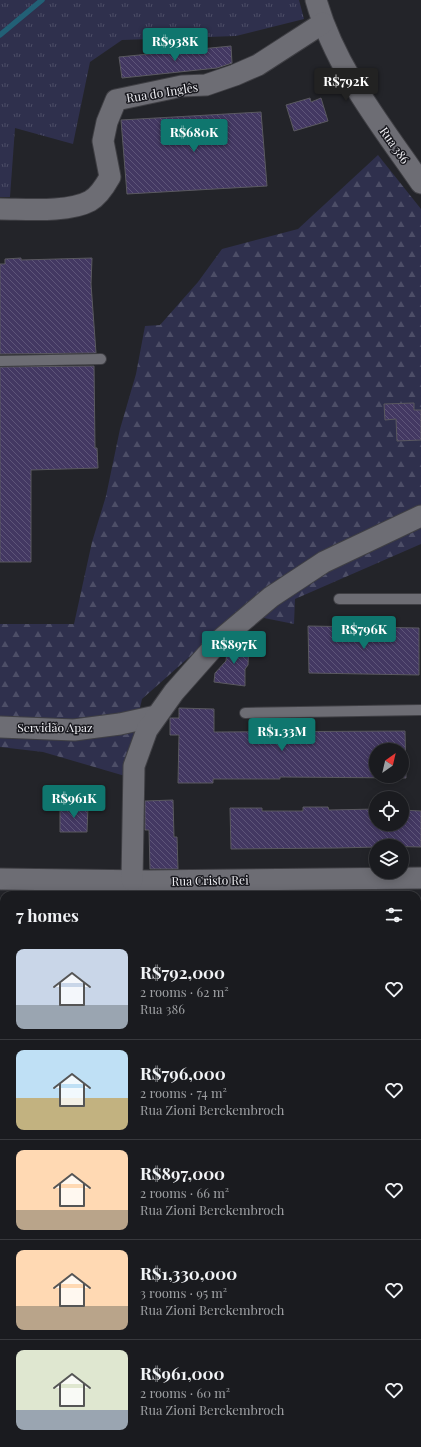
<!DOCTYPE html>
<html lang="en">
<head>
<meta charset="utf-8">
<style>
	:root { --surface:#1a1b1f; --page:#27282c; --text:#f1f3f6; --muted:#9fa1a4; --line:#38393d; --accent:#0f766e }
	body { margin:0; font-family:"Playfair Display",serif; background:var(--page); color:var(--text); height:100vh; display:flex; flex-direction:column; font-size:15px; white-space:nowrap }
	* { box-sizing:border-box; margin:0 }
	p { font-size:13px; color:var(--muted) }
	.icon { flex:none; width:22px; height:22px; fill:none; stroke:currentColor; stroke-width:2; stroke-linecap:round; stroke-linejoin:round }
	.map { position:relative; flex:1; overflow:hidden }
	.side { position:absolute; left:0px; top:891px; width:421px; height:556px; display:flex; flex-direction:column; background:var(--surface); border-radius:12px 12px 0 0; box-shadow:0 2px 10px #0003,0 0 0 1px var(--line) }
	.side>* { flex:none }
	.needle { width:26px; rotate:34deg }
	.fabs { position:absolute; left:369px; top:743px; display:grid; gap:8px }
	.fabs a { display:grid; place-items:center; width:40px; height:40px; border-radius:50%; background:var(--surface); box-shadow:0 2px 10px #0003,0 0 0 1px var(--line); font-size:20px }
	.price { position:absolute; translate:-50% -34px; padding:0 9px; border-radius:4px; background:var(--accent); color:#fff; font-size:13px; line-height:26px; filter:drop-shadow(0 1px 2px #0008) }
	.price::after { content:''; position:absolute; left:50%; top:24px; width:12px; height:9px; margin-left:-6px; background:inherit; clip-path:polygon(0 0,100% 0,50% 100%) }
	.price.on { background:#222; color:#fff }
	ul { padding:0; list-style:none }
	li { display:flex; align-items:center; gap:12px; height:100px; padding:0 16px }
	li+li { border-top:1px solid var(--line) }
	li span { display:grid; place-items:center; flex:none; width:112px; height:80px; border-radius:8px; color:#555 }
	li>.icon { margin-inline-start:auto }
	span .icon { width:48px; height:48px; fill:#fffc; stroke-width:1 }
	li b { font-size:17px }
	h2 { display:flex; justify-content:space-between; align-items:center; height:48px; padding:0 16px; font-size:17px }
	.map>svg:first-child { display:block }
</style>
</head>
<body>
<div class="map">
<svg width="421" height="1447" viewBox="0 0 421 1447">
	<defs>
		<pattern id="grass-tufts" width="24" height="20" patternUnits="userSpaceOnUse"><rect width="24" height="20" fill="#2f304d"/><path d="M3 7l-1-3M5 7V3M7 7l1-3M15 17l-1-3M17 17v-4M19 17l1-3" fill="none" stroke="#4d4e67"/></pattern>
		<pattern id="forest-firs" width="22" height="20" patternUnits="userSpaceOnUse"><rect width="22" height="20" fill="#2f304d"/><path d="M5 1l3.5 6h-7zM16 11l3.5 6h-7z" fill="#4d4e67"/></pattern>
		<pattern id="building-back-hatch" width="6" height="6" patternUnits="userSpaceOnUse"><rect width="6" height="6" fill="#433862"/><path d="M-1 5l2 2M0 0l6 6M5-1l2 2" fill="none" stroke="#5e5579"/></pattern>
	</defs>
	<rect width="100%" height="100%" fill="#232429"/>
	<!-- grass -->
	<polygon fill="url(#grass-tufts)" points="0,0 299,0 304,19 236,36 122,40 90,62 73,144 15,128 10,197 0,197"/>
	<!-- forest -->
	<polygon fill="url(#forest-firs)" points="378,155 421,209 421,544 295,599 294,624 239,613 142,699 125,776 43,752 0,747 0,624 74,624 92,542 106,496 120,429 136,374 145,326 160,325 198,282 222,249 298,229"/>
	<g fill="none" stroke-linecap="round" stroke-linejoin="round">
		<!-- stream -->
		<polyline stroke="#226076" stroke-width="5.5" points="0,35 42,0"/>
	</g>
	<!-- building -->
	<g fill="url(#building-back-hatch)" stroke="#5a5960" fill-rule="evenodd">
		<polygon points="231,46 232,63 217,68 122,78 119,57"/>
		<polygon points="310,98 311,102 321,98 328,121 294,131 286,105"/>
		<polygon points="261,112 267,186 127,194 121,120"/>
		<polygon points="21,258 21,260 92,258 91,284 96,353 0,354 0,264 5,264 5,259"/>
		<polygon points="94,366 95,448 97,448 98,468 31,470 31,562 0,562 0,367"/>
		<polygon points="414,403 414,410 421,410 421,440 397,441 396,419 385,420 384,404"/>
		<polygon points="308,626 419,628 419,675 309,673"/>
		<polygon points="240,640 249,643 248,665 245,669 245,686 214,682 215,673 226,661 227,650"/>
		<path d="M179,708L214,709V732L405,731L406,778L280,777V779H213V783H178L179,735H170V718H179ZM376,750H402V776H376Z"/>
		<polygon points="173,800 174,837 177,837 178,869 150,869 149,830 145,830 145,801"/>
		<polygon points="60,806 88,806 87,832 60,832"/>
		<polygon points="303,807 328,807 329,810 376,809 376,824 402,824 402,810 421,811 421,847 376,846 376,847 338,848 231,849 230,808 262,808 262,811 303,811"/>
	</g>
	<g fill="none" stroke-linecap="round" stroke-linejoin="round">
		<defs>
			<g id="service">
				<polyline points="0,361 101,359"/>
				<polyline points="339,599 421,599"/>
				<polyline points="245,713 421,710"/>
			</g>
			<g id="minor">
				<path d="M316,0C335,68 381,125 421,183"/>
				<path d="M0,209C25,209 68,213 90,201C99,196 105,186 110,177L103,141L107,122L116,100L182,86L206,85L235,75L258,65L323,23"/>
				<polyline points="0,727 74,730 120,724 156,716"/>
				<polyline points="0,879 148,881 421,878"/>
				<polyline points="132,880 134,766 147,730 174,692 220,640 271,597 324,562 421,516"/>
				<polyline points="0,1080 4,1080"/>
				<polyline points="417,1089 421,1089"/>
				<polyline points="241,1443 241,1447"/>
			</g>
			<g id="tertiary">
				<polyline points="0,1278 4,1278"/>
				<polyline points="417,1292 421,1292"/>
			</g>
		</defs>
		<!-- service casing -->
		<use href="#service" stroke="#3f3f44" stroke-width="12"/>
		<!-- minor casing -->
		<use href="#minor" stroke="#3f3f44" stroke-width="23"/>
		<!-- tertiary casing -->
		<use href="#tertiary" stroke="#3f3f44" stroke-width="24"/>
		<!-- service -->
		<use href="#service" stroke="#6d6d74" stroke-width="10"/>
		<!-- minor -->
		<use href="#minor" stroke="#6d6d74" stroke-width="21"/>
		<!-- tertiary -->
		<use href="#tertiary" stroke="#6d6d74" stroke-width="22"/>
	</g>
	<g text-anchor="middle" dominant-baseline="central" stroke-width="3" stroke-linejoin="round" paint-order="stroke">
		<!-- street labels -->
		<g font-size="12" fill="#efeff3" stroke="#1a1a20">
			<text transform="translate(162 92) rotate(-9)">Rua do Inglês</text>
			<text transform="translate(395 145) rotate(55)">Rua 386</text>
			<text x="55" y="727">Servidão Apaz</text>
			<text transform="translate(210 880) rotate(-1)">Rua Cristo Rei</text>
		</g>
	</g>
</svg>
<div class="fabs">
<a><svg class="needle" viewBox="-14 -14 28 28"><path d="M0-13l5 13h-10z" fill="#e53935"/><path d="M0 13l5-13h-10z" fill="#9fa1a4"/></svg></a>
<a><svg class="icon" aria-label="locate" viewBox="0 0 24 24"><circle cx="12" cy="12" r="6"/><path d="M12 2v4M12 18v4M2 12h4M18 12h4"/></svg></a>
<a><svg class="icon" aria-label="layers" viewBox="0 0 24 24"><path d="M12 4l9 5-9 5-9-5zM3 14l9 5 9-5"/></svg></a>
</div>
<b class="price" style="left:175px;top:62px">R$938K</b>
<b class="price on" style="left:346px;top:102px">R$792K</b>
<b class="price" style="left:194px;top:153px">R$680K</b>
<b class="price" style="left:364px;top:650px">R$796K</b>
<b class="price" style="left:234px;top:665px">R$897K</b>
<b class="price" style="left:282px;top:752px">R$1.33M</b>
<b class="price" style="left:74px;top:819px">R$961K</b>
<section class="side">
<h2>7 homes<svg class="icon" aria-label="filters" viewBox="0 0 24 24"><path d="M4 7h16M4 17h16"/><circle cx="9" cy="7" r="2"/><circle cx="15" cy="17" r="2"/></svg></h2>
<ul>
<li><span style="background:linear-gradient(#c9d6e8 70%,#9aa5b1 0)"><svg class="icon" aria-label="home" viewBox="0 0 24 24"><path d="M3 11l9-7 9 7M6 9v11h12V9"/></svg></span><div><b>R$792,000</b><p>2 rooms · 62 m²</p><p>Rua 386</p></div><svg class="icon" aria-label="heart" viewBox="0 0 24 24"><path d="M12 20l-8-8c-3-5 5-10 8-4 3-6 11-1 8 4z"/></svg></li>
<li><span style="background:linear-gradient(#bfe0f5 60%,#c2b280 0)"><svg class="icon" aria-label="home" viewBox="0 0 24 24"><path d="M3 11l9-7 9 7M6 9v11h12V9"/></svg></span><div><b>R$796,000</b><p>2 rooms · 74 m²</p><p>Rua Zioni Berckembroch</p></div><svg class="icon" aria-label="heart" viewBox="0 0 24 24"><path d="M12 20l-8-8c-3-5 5-10 8-4 3-6 11-1 8 4z"/></svg></li>
<li><span style="background:linear-gradient(#ffd9b3 75%,#b9a48a 0)"><svg class="icon" aria-label="home" viewBox="0 0 24 24"><path d="M3 11l9-7 9 7M6 9v11h12V9"/></svg></span><div><b>R$897,000</b><p>2 rooms · 66 m²</p><p>Rua Zioni Berckembroch</p></div><svg class="icon" aria-label="heart" viewBox="0 0 24 24"><path d="M12 20l-8-8c-3-5 5-10 8-4 3-6 11-1 8 4z"/></svg></li>
<li><span style="background:linear-gradient(#ffd9b3 70%,#b9a48a 0)"><svg class="icon" aria-label="home" viewBox="0 0 24 24"><path d="M3 11l9-7 9 7M6 9v11h12V9"/></svg></span><div><b>R$1,330,000</b><p>3 rooms · 95 m²</p><p>Rua Zioni Berckembroch</p></div><svg class="icon" aria-label="heart" viewBox="0 0 24 24"><path d="M12 20l-8-8c-3-5 5-10 8-4 3-6 11-1 8 4z"/></svg></li>
<li><span style="background:linear-gradient(#dfe7d0 75%,#9aa5b1 0)"><svg class="icon" aria-label="home" viewBox="0 0 24 24"><path d="M3 11l9-7 9 7M6 9v11h12V9"/></svg></span><div><b>R$961,000</b><p>2 rooms · 60 m²</p><p>Rua Zioni Berckembroch</p></div><svg class="icon" aria-label="heart" viewBox="0 0 24 24"><path d="M12 20l-8-8c-3-5 5-10 8-4 3-6 11-1 8 4z"/></svg></li>
</ul>
</section>
</div>
</body>
</html>
